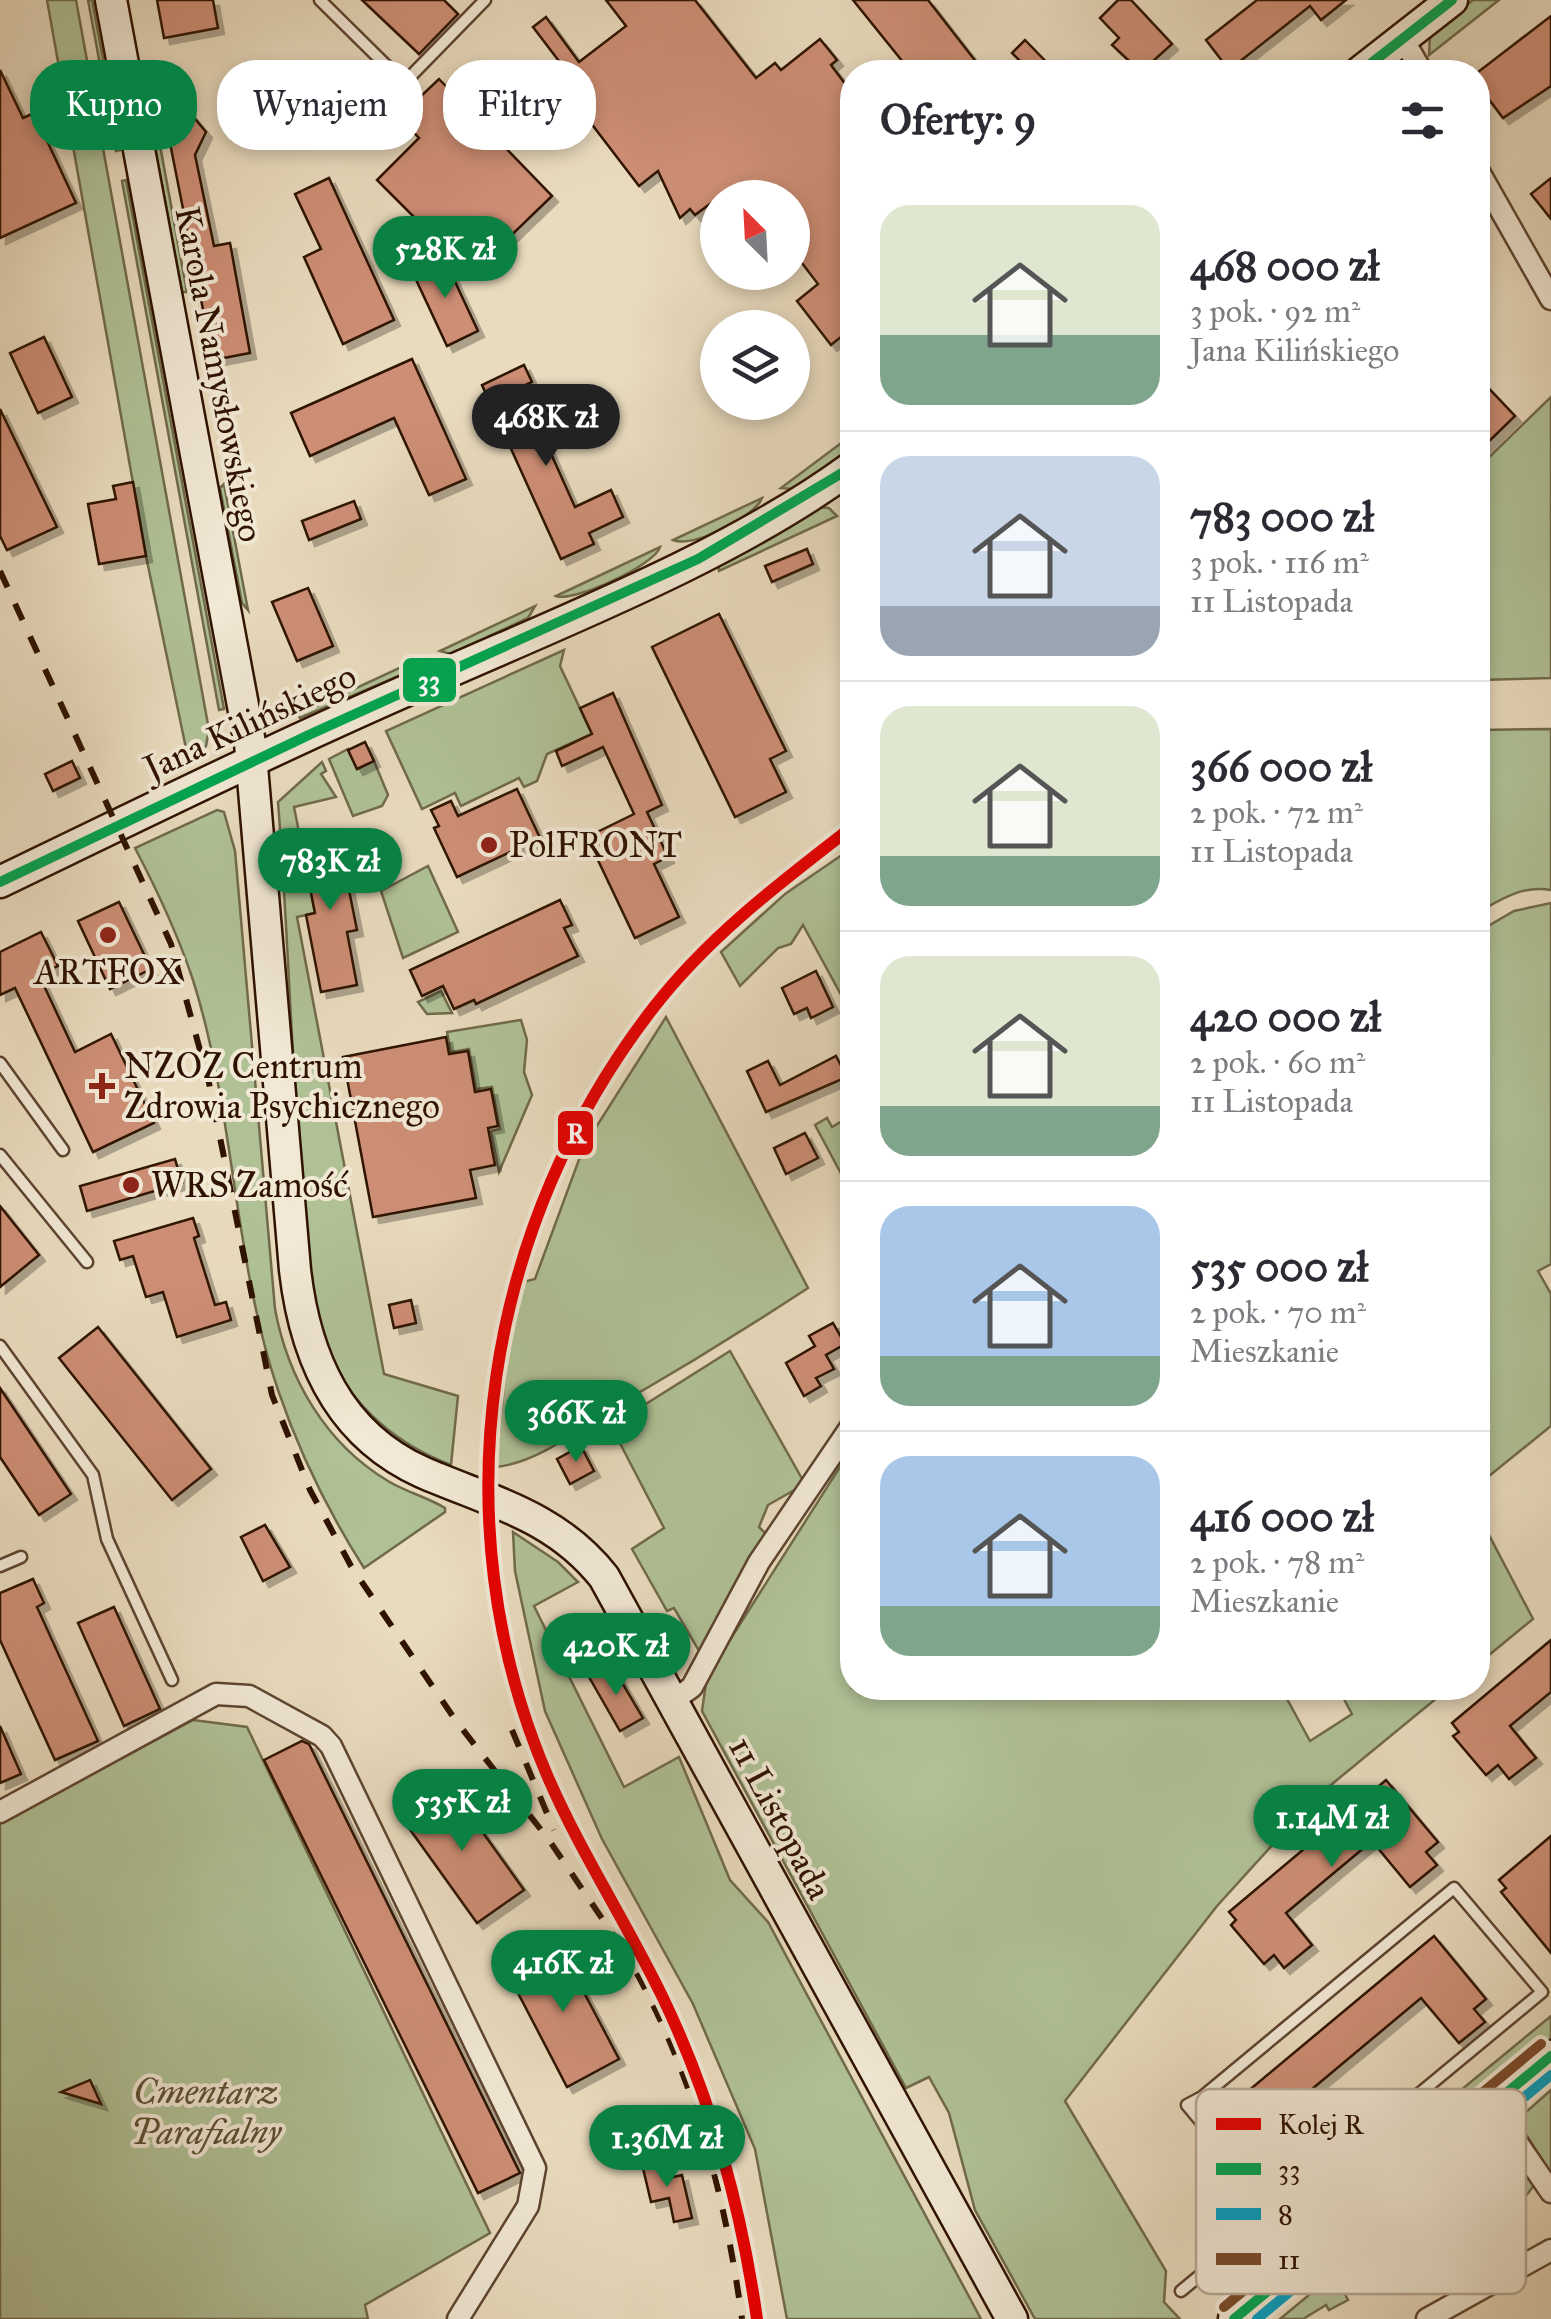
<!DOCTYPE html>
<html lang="pl">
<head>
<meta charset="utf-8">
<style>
	:root { --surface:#fff; --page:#f2f2f3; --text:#2b2b33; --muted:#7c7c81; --line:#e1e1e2; --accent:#0b8043 }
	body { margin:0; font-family:"IM FELL Great Primer",serif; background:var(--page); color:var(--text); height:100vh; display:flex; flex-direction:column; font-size:38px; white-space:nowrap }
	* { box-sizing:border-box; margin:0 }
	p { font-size:32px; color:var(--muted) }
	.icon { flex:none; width:55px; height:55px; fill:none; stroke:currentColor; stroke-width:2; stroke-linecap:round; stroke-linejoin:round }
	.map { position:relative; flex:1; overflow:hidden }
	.panel { position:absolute; left:840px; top:60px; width:650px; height:1640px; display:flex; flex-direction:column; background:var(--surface); border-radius:40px; box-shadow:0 5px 15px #0003 }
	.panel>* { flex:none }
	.top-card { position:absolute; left:30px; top:60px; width:660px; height:90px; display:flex; gap:20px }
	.needle { width:65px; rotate:336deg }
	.controls { position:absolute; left:700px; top:180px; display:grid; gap:20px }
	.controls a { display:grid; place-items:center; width:110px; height:110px; border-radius:50%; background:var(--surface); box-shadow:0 5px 15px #0003; font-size:50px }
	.price { position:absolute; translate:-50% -85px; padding:0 22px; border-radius:35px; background:var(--accent); color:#fff; font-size:32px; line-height:65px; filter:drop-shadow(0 2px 5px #0008) }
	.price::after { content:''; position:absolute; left:50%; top:60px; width:30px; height:22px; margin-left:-15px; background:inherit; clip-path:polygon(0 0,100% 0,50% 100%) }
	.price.active { background:#222; color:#fff }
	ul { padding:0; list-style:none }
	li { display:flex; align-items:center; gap:30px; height:250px; padding:0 40px }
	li+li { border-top:2px solid var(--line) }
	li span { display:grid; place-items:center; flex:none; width:280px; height:200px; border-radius:30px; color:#555 }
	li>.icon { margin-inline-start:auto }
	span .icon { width:120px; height:120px; fill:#fffc; stroke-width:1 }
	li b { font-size:42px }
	h2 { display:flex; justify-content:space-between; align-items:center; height:120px; padding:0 40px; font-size:42px }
	.tag { padding:0 35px; border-radius:40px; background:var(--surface); box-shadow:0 5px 15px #0003; font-size:35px; line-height:90px }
	.tag.active { background:var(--accent); color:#fff }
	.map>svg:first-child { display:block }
</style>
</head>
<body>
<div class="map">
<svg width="1551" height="2319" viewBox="0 0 1551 2319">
	<defs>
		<filter id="shadow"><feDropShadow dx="6" dy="6" stdDeviation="0" flood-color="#0004"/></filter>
	</defs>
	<rect width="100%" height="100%" fill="#e9dbbe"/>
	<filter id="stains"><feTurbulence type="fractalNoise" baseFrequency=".002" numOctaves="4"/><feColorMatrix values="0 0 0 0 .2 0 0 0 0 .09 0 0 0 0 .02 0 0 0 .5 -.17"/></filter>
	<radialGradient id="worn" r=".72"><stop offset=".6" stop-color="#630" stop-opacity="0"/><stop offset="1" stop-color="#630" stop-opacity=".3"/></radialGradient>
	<!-- green -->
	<g fill="#b0c196" stroke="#706a4b" stroke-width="2.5">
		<polygon points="47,0 76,0 209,730 206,746 188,758 146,556"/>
		<polygon points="88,0 92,0 120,150 116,151"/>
		<polygon points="1473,0 1499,0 1429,55 1430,35"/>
		<polygon points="148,80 187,292 182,292 144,88"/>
		<polygon points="126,180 224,709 219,710 122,181"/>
		<polygon points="1551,397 1551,678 1478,680 1478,468"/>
		<polygon points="852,435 847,452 793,489 781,488"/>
		<polygon points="224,484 248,610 242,603 220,488"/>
		<path d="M762,498C755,517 692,549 673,540Z"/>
		<polygon points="818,507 829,508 837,516 719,571 718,565"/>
		<path d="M660,547C655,565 573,603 556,596Z"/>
		<polygon points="535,606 528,618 451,654 440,651"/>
		<polygon points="564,650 560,666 592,734 547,754 537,781 524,787 519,778 461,806 455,793 422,809 386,731"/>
		<polygon points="425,656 420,667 300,718 298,715"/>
		<path d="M1551,729V890C1525,885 1505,897 1482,910L1478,900V730Z"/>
		<polygon points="348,749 357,769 374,761 388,795 382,806 353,816 329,759"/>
		<path d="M322,762L326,771L321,774L336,797L294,807L315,913L297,917L384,1374L458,1396L451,1465C398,1445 352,1407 330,1355C308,1302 307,1239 302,1182C291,1056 288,929 278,802Z"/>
		<path d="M217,810L224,812L235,851L275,1309C288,1379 326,1444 388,1481C406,1492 427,1497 445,1508V1512L364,1568C329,1513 299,1452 278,1390C233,1258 235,1113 193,980C178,935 157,890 135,848Z"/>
		<polygon points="852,848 852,1015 803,925 791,944 778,948 740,986 721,952 785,894"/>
		<polygon points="428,866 458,932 403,958 381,891"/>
		<polygon points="1551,903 1551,1264 1538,1271 1551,1294 1551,1426 1478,1485 1478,932 1514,911"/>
		<polygon points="441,991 452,1013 427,1014 418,1002"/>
		<path d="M666,1017L808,1288C747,1328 687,1365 625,1401C586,1423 541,1463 495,1467L509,1342L523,1282L535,1279L584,1146Z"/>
		<polygon points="521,1020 527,1040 524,1072 532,1095 499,1172 491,1131 500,1129 492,1087 476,1089 469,1049 451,1052 447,1032"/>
		<polygon points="852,1115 852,1194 815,1125 827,1118 832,1127"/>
		<polygon points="730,1351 805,1484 768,1505 759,1527 768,1536 702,1656 674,1608 667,1611 632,1549 664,1528 611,1426"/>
		<polygon points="852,1448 852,1688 1281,1688 1310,1741 1352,1714 1338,1688 1449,1688 1315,1798 1217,1906 1065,2101 1166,2271 1164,2302 1180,2319 1035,2319 975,2210 949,2113 929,2077 906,2088 702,1711 707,1676"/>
		<polygon points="1478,1514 1533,1619 1478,1664"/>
		<polygon points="513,1532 558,1562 578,1582 534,1606 624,1787 679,1757 730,1880 768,1922 981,2319 787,2319 755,2149 693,2004 602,1839 545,1711 515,1571"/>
		<polygon points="193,1720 247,1727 490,2233 365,2305 368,2319 0,2319 0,1824"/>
		<polygon points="1551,2016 1551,2040 1446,2127 1430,2129 1422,2122"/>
		<polygon points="1551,2090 1551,2174 1517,2120"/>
		<polygon points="1502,2135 1535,2184 1525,2197 1517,2185 1340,2284 1348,2300 1329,2310 1326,2305 1303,2319 1280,2319"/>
	</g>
	<!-- building -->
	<g fill="#cd8e74" stroke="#2f1200" stroke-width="2.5" filter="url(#shadow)">
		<polygon points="157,0 213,0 218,28 164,38"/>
		<polygon points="362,0 444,0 458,14 419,54"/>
		<polygon points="606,0 695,0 756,78 775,63 781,70 820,39 837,60 831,65 852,93 852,328 831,345 797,301 818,284 792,250 792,198 718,198 695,215 690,209 680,218 658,171 639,186 558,80 568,73 533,27 546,17 579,62 626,26"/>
		<polygon points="853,0 928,0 984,72 911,72"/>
		<polygon points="1118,0 1131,0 1172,44 1141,72 1112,45 1119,38 1100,18"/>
		<polygon points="1257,0 1346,0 1321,20 1310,6 1229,70 1206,40"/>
		<polygon points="1551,16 1551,86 1503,118 1478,85 1478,72"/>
		<polygon points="1025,40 1056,72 1031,72 1012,53"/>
		<polygon points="0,70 23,118 34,113 76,203 0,238"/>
		<polygon points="439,79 552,196 497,249 483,233 457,260 377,180 419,138 399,117"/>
		<polygon points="186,108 206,132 195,155 214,246 230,243 250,353 213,360 168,133 176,131"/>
		<polygon points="329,178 394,320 343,344 304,257 321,249 295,194"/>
		<polygon points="1551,178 1551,219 1531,194"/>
		<polygon points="443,256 478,331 447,346 412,271"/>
		<polygon points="44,337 72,397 38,413 10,353"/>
		<polygon points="412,359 466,479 429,495 394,418 310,456 291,413"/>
		<polygon points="524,365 532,382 521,387 575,507 611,490 623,517 589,533 594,544 561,559 482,385"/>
		<polygon points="1478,377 1515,416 1478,452"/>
		<polygon points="0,409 57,527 7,550 0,536"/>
		<polygon points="133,482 146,556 99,564 88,504 116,499 113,486"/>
		<polygon points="354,501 361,519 309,540 302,521"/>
		<polygon points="807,549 813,564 772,582 765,566"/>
		<polygon points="308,588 333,646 297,661 272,602"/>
		<polygon points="719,614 786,751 770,759 786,792 735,817 652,647"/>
		<polygon points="613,693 662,805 647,812 668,857 654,864 679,917 635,938 587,837 634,814 603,747 562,766 556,751 592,734 580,708"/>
		<polygon points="365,742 374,761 357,769 348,750"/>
		<polygon points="72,761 80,778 53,791 45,774"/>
		<polygon points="517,789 540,838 457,877 434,828 439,826 431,810 451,801 458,816"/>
		<polygon points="338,835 357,930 347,932 357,985 321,992 306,915 315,913 301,842"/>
		<polygon points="560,900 572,925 564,928 578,956 476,1004 474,1000 454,1009 443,986 422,996 410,970"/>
		<polygon points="119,902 151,969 110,989 78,921"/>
		<polygon points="41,932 58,966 39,975 75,1052 111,1034 154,1123 93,1152 15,988 0,995 0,952"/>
		<polygon points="816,971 833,1007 811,1018 807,1008 794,1014 782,988"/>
		<polygon points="446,1037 449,1054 468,1051 475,1092 491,1089 498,1126 488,1128 495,1165 470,1170 476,1198 373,1217 343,1057"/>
		<polygon points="836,1056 847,1077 766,1112 747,1071 768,1061 780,1085"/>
		<polygon points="805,1133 818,1158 786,1174 774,1148"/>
		<polygon points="175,1159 182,1183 87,1211 80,1186"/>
		<polygon points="0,1206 39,1255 0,1287"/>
		<polygon points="193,1218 199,1236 194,1238 215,1305 226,1302 231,1320 177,1337 163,1292 146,1297 133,1256 120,1260 114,1241"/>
		<polygon points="411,1300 416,1323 394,1328 389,1305"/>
		<polygon points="833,1323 845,1344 826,1355 834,1369 816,1378 821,1386 804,1396 786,1363 815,1346 809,1336"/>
		<polygon points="98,1327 211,1469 172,1500 59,1358"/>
		<polygon points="0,1388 71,1494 39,1515 0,1457"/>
		<polygon points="581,1446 594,1471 570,1484 557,1459"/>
		<polygon points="265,1525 290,1567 263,1581 241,1537"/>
		<polygon points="33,1579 44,1603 37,1607 98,1741 55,1760 0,1640 0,1593"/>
		<polygon points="114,1607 160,1709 124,1726 78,1623"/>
		<polygon points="1551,1640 1551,1692 1510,1726 1536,1758 1509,1779 1498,1765 1486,1775 1453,1736 1459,1732 1452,1723"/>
		<polygon points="611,1664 643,1718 620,1731 589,1677"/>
		<polygon points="0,1726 21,1774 0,1783"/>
		<polygon points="302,1741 309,1744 520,2173 478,2193 264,1760"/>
		<polygon points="1386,1780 1438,1842 1426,1852 1437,1865 1410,1887 1372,1841 1286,1913 1312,1945 1284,1968 1274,1955 1264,1964 1231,1925 1236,1920 1229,1912"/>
		<polygon points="448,1784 524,1890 477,1923 401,1817"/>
		<polygon points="1551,1836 1551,1953 1501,1892 1506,1888 1499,1880"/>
		<polygon points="1434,1936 1486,1999 1474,2009 1485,2022 1459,2043 1421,1998 1287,2110 1325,2156 1299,2178 1289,2166 1277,2176 1231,2120 1236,2115 1229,2107"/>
		<polygon points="558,1943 619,2059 567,2087 506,1970"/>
		<polygon points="90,2080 101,2104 61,2092"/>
		<polygon points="660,2160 665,2179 682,2175 692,2218 674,2222 669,2198 651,2202 642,2164"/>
	</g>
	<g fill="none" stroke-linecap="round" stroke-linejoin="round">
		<defs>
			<g id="lane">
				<polyline points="320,0 404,83 485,0"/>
				<polyline points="0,1063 63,1150"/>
				<polyline points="0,1155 87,1262"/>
				<polyline points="0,1346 93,1475 107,1539 172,1680"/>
				<polyline points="0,1566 21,1557"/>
				<polyline points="1401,2110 1431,2148"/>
				<polyline points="1181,2291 1542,1992 1454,1888 1202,2097 1187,2105 1277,2213"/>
			</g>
			<g id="street">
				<polyline points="1403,39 1422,72"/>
				<polyline points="1478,170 1551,299"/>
				<polyline points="674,1700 692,1687 759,1562 852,1425"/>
				<polyline points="0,1812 216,1694 249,1696 322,1736 331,1746 535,2168 528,2206 458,2319"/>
				<polyline points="1492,2106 1551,2192"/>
				<polyline points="1427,2319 1551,2250"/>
			</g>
			<g id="secondary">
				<path d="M111,0L250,743L295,1270C305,1357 338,1434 422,1472C491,1502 555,1515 604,1577L1012,2319"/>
				<polyline points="1360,72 1452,0"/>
				<path d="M0,882C139,815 277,747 419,685C560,622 728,558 852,467"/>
				<polyline points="1234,2319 1551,2056"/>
			</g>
		</defs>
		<!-- lane casing -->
		<use href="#lane" stroke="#5e4430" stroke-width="15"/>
		<!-- street casing -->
		<use href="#street" stroke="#5e4430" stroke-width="25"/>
		<!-- secondary casing -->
		<use href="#secondary" stroke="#2f1200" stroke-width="35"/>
		<!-- lane -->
		<use href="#lane" stroke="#f1e8d5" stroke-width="10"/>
		<!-- street -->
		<use href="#street" stroke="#f1e8d5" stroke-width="20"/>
		<!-- secondary -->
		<use href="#secondary" stroke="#f1e8d5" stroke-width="30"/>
		<!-- rail -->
		<g stroke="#2f1200" stroke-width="6" stroke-dasharray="18 18" stroke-linecap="butt">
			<polyline points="0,571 171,944 209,1083 272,1395 310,1490 351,1566 456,1721 549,1840 626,1954"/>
			<polyline points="512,1730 554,1830"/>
			<path d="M619,1942C689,2058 724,2186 742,2319"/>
		</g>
		<defs>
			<g id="bus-1">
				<polyline points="1360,72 1452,0"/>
				<polyline points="0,882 313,733 698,559 852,467"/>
				<polyline points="1234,2319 1551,2056"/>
			</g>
			<polyline id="bus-2" points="1257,2319 1551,2075"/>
			<polyline id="bus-3" points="1224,2307 1541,2044"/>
		</defs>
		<!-- bus-1 casing -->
		<use href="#bus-1" stroke="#f1e8d5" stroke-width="18"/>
		<!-- bus-2 casing -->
		<use href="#bus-2" stroke="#f1e8d5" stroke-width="18"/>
		<!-- bus-3 casing -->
		<use href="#bus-3" stroke="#f1e8d5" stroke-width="18"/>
		<!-- bus-1 -->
		<use href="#bus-1" stroke="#00a651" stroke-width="10"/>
		<!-- bus-2 -->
		<use href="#bus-2" stroke="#02a1c4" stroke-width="10"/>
		<!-- bus-3 -->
		<use href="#bus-3" stroke="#7a4b2a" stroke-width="10"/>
		<defs>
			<path id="rail-1" d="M757,2319C741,2207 712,2100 663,1998C627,1923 580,1852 547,1775C438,1520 485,1224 654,1007C709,936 781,882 852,827"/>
		</defs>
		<!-- rail-1 casing -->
		<use href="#rail-1" stroke="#f1e8d5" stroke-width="20"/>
		<!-- rail-1 -->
		<use href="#rail-1" stroke="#e50000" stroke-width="12"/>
	</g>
	<!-- markers -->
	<g fill="#8f2418" stroke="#f1e8d5" stroke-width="4">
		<circle cx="489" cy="845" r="10"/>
		<circle cx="108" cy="935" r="10"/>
		<path d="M97 1071h10v10h10v10h-10v10h-10v-10h-10v-10h10z"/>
		<circle cx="131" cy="1185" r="10"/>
	</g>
	<g text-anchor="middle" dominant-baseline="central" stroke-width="8" stroke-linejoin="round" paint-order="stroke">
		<!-- street labels -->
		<g font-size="35" fill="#2f1200" stroke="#f1e8d5">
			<text transform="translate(219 374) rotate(79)">Karola Namysłowskiego</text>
			<text transform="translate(250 722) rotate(-25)">Jana Kilińskiego</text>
			<text transform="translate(780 1818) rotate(62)">11 Listopada</text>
		</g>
		<!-- poi labels -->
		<g font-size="35" fill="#2f1200" stroke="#f1e8d5" text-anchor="start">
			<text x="509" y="845">PolFRONT</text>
			<text x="108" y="972" text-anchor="middle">ARTFOX</text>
			<text x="124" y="1066">NZOZ Centrum<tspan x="124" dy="40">Zdrowia Psychicznego</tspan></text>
			<text x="151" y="1185">WRS Zamość</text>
		</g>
		<!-- park labels -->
		<g font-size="35" font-style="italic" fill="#5c4f34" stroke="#f1e8d5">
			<text x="206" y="2092">Cmentarz<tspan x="206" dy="40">Parafialny</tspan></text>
		</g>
	</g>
	<!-- legend -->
	<rect x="1196" y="2089" width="330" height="205" rx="15" fill="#f1e8d5" stroke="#b7a895" stroke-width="2.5"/>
	<rect x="1216" y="2118" width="45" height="12" fill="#e50000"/>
	<rect x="1216" y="2163" width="45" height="12" fill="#00a651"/>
	<rect x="1216" y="2208" width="45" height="12" fill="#02a1c4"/>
	<rect x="1216" y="2253" width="45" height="12" fill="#7a4b2a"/>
	<g font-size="28" fill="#2f1200">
		<text x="1278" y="2134">Kolej R</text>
		<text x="1278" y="2179">33</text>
		<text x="1278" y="2224">8</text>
		<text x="1278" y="2269">11</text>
	</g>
	<g stroke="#f1e8d5" stroke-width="4">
		<rect x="401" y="656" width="57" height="48" rx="10" fill="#00a651"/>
		<rect x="556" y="1109" width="39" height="48" rx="10" fill="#e50000"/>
	</g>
	<g font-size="28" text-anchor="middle" font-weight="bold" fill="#fff">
		<text x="429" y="690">33</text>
		<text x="576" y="1143">R</text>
	</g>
	<rect width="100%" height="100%" filter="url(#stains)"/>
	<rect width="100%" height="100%" fill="url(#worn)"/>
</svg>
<div class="controls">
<a><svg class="needle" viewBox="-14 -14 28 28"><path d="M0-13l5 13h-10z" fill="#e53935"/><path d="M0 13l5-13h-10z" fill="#7c7c81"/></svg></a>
<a><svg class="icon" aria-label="layers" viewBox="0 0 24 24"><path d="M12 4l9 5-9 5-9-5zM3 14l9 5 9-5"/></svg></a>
</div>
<b class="price" style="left:445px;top:301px">528K zł</b>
<b class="price active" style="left:546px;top:469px">468K zł</b>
<b class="price" style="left:330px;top:913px">783K zł</b>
<b class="price" style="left:576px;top:1465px">366K zł</b>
<b class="price" style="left:616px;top:1698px">420K zł</b>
<b class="price" style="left:462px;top:1854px">535K zł</b>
<b class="price" style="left:1332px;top:1870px">1.14M zł</b>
<b class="price" style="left:563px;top:2015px">416K zł</b>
<b class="price" style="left:667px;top:2190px">1.36M zł</b>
<div class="top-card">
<a class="tag active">Kupno</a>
<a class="tag">Wynajem</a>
<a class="tag">Filtry</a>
</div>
<section class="panel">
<h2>Oferty: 9<svg class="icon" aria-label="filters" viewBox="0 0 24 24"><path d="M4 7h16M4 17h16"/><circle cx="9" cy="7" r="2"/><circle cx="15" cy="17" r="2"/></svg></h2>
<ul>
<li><span style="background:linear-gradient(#dfe7d0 65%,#7fa58c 0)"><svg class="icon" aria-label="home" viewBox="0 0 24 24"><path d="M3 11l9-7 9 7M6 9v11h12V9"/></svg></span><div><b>468 000 zł</b><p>3 pok. · 92 m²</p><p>Jana Kilińskiego</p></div></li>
<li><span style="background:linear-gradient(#c9d6e8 75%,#9aa5b1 0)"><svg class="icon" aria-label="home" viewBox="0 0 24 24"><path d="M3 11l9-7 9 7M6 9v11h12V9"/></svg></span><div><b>783 000 zł</b><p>3 pok. · 116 m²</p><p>11 Listopada</p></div></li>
<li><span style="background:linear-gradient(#dfe7d0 75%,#7fa58c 0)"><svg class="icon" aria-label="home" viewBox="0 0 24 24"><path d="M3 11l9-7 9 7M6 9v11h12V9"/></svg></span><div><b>366 000 zł</b><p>2 pok. · 72 m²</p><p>11 Listopada</p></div></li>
<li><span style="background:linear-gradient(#dfe7d0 75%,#7fa58c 0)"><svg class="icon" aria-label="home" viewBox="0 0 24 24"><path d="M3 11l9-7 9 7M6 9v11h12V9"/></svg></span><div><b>420 000 zł</b><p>2 pok. · 60 m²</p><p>11 Listopada</p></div></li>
<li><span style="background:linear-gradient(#a9c7e8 75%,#7fa58c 0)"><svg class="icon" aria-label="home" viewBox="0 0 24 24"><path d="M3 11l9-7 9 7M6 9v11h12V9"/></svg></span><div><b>535 000 zł</b><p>2 pok. · 70 m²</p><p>Mieszkanie</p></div></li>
<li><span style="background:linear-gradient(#a9c7e8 75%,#7fa58c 0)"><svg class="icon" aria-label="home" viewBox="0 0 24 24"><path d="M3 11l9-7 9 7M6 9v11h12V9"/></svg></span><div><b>416 000 zł</b><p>2 pok. · 78 m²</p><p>Mieszkanie</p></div></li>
</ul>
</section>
</div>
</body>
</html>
